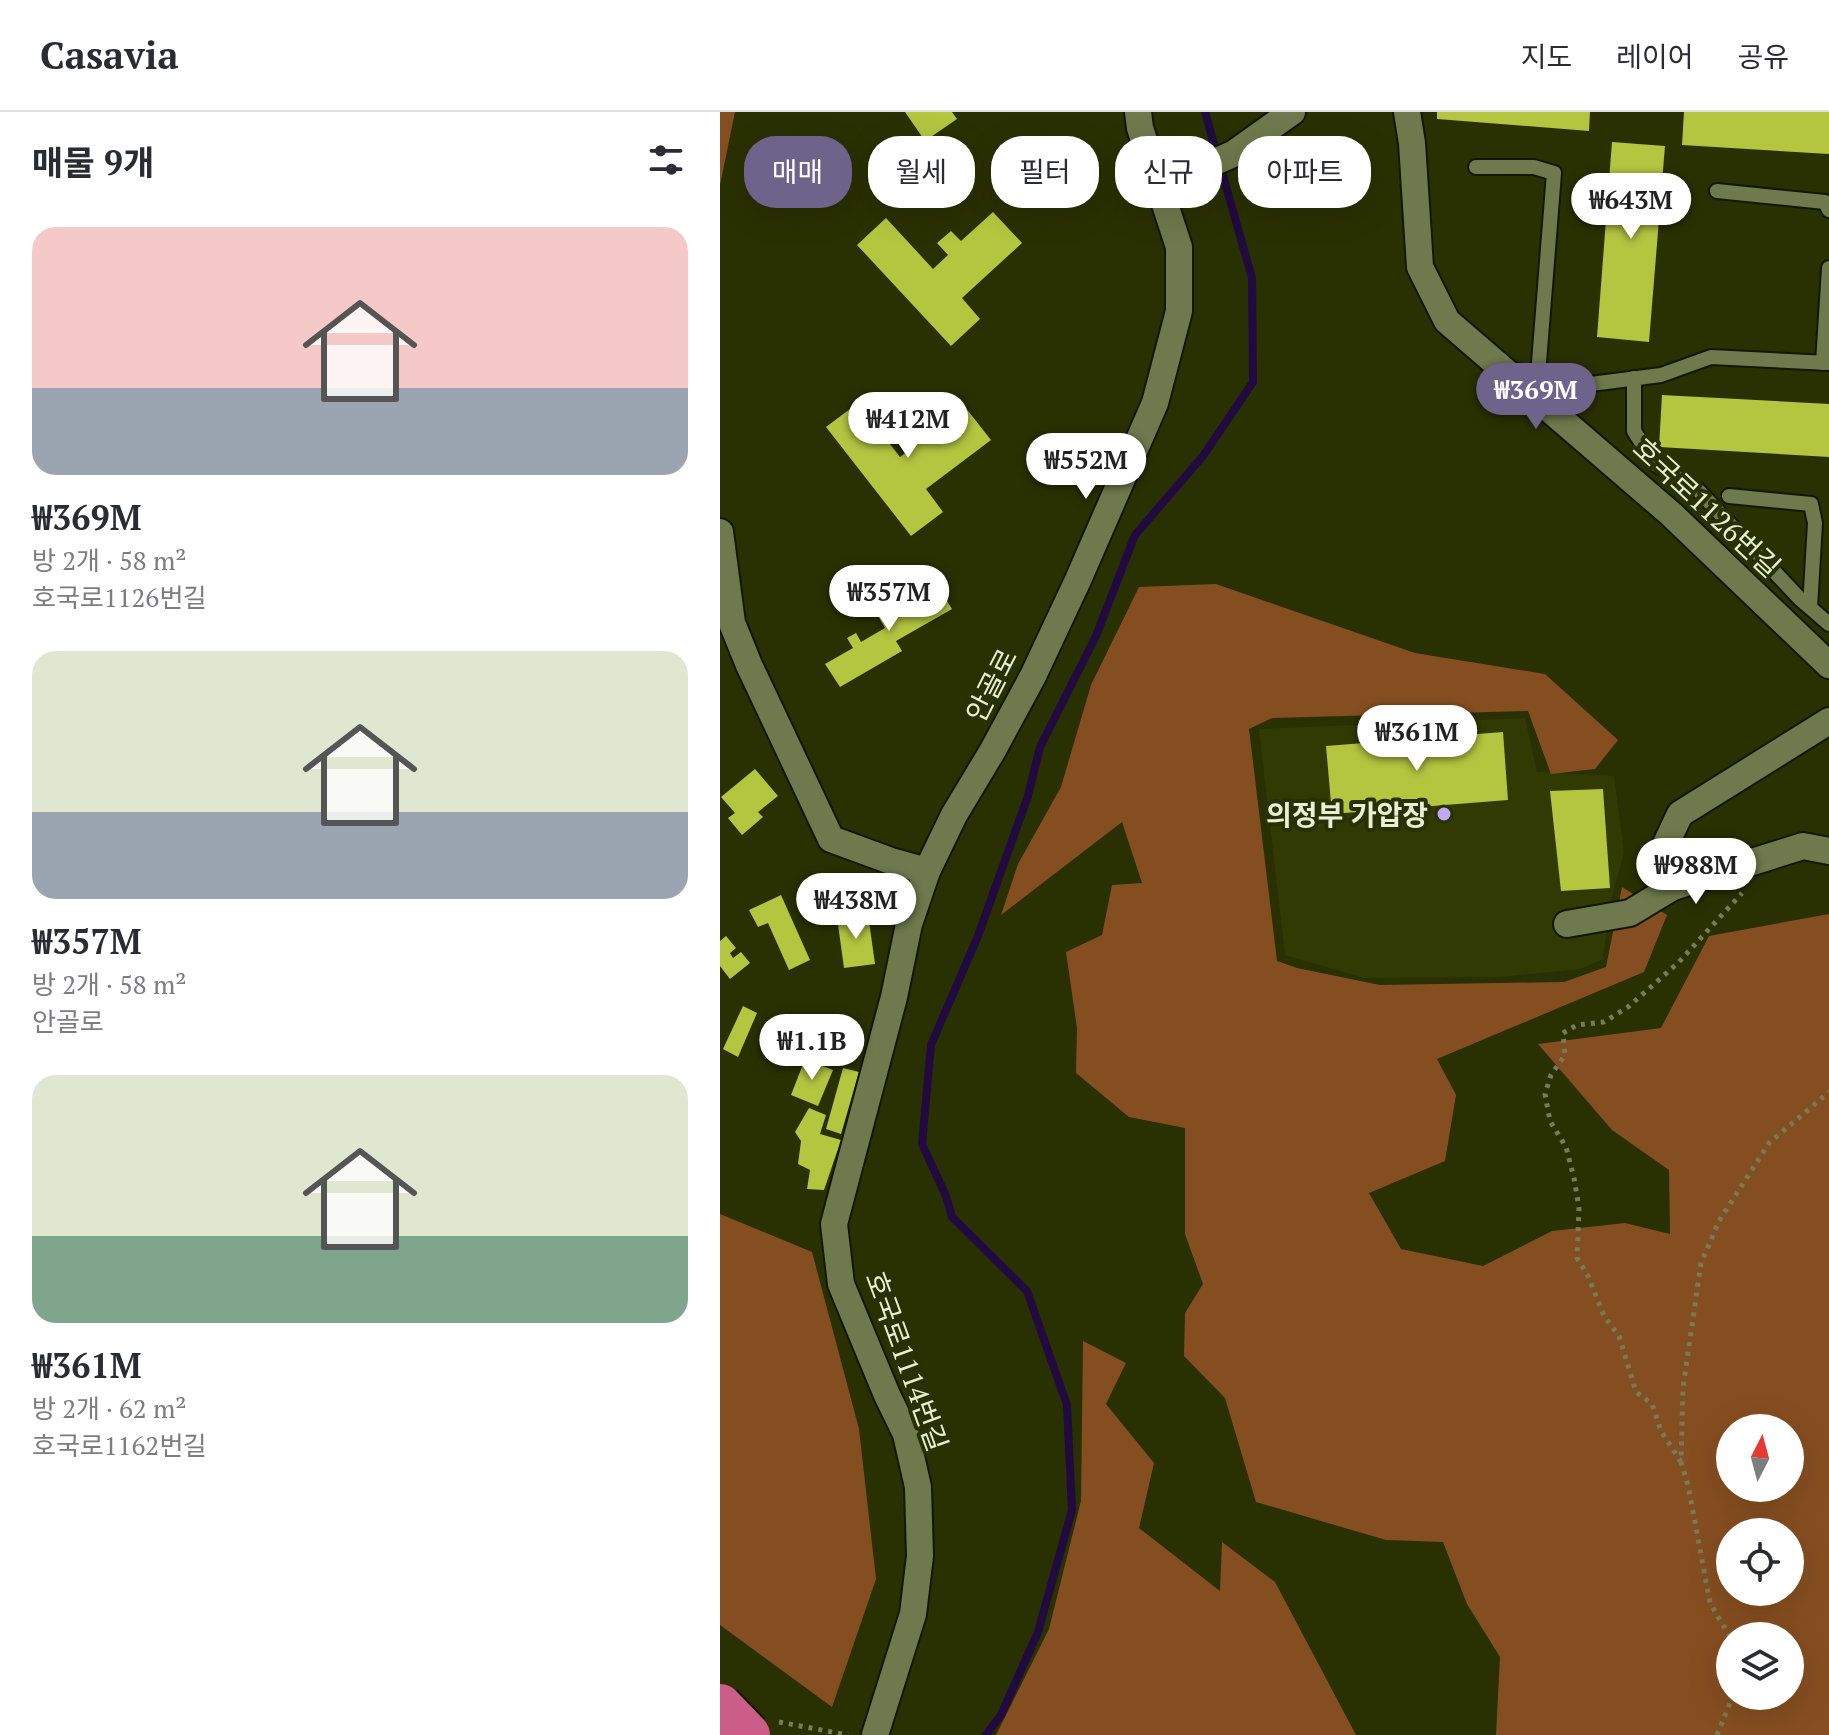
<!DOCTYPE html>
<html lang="ko">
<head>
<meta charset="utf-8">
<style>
	:root { --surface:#fff; --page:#f2f2f3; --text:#2b2b33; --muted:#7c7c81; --line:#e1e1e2; --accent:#6e638a }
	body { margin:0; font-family:"PT Serif","Noto Sans KR",serif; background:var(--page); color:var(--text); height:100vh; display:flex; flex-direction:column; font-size:30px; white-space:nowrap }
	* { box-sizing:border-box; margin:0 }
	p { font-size:26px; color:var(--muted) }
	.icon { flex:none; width:44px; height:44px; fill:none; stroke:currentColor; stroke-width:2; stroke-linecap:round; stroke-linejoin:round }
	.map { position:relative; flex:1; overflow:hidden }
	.drawer { display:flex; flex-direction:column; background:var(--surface); width:720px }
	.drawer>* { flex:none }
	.guide { position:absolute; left:24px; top:24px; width:760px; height:72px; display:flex; gap:16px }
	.needle { width:52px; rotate:6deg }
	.buttons { position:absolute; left:996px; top:1302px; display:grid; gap:16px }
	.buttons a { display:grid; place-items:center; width:88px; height:88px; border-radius:50%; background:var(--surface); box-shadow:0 8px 32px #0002; font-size:40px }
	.price { position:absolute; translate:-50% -68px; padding:0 18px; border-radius:28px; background:#fff; color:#222; font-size:26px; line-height:52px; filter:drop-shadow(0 2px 4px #0008) }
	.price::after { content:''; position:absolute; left:50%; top:48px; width:24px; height:18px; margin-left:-12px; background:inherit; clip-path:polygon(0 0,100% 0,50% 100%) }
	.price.current { background:var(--accent); color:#fff }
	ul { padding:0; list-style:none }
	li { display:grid; align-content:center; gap:16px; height:424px; padding:0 32px }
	li span { display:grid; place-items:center; height:248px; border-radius:24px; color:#555 }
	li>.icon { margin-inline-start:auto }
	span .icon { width:144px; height:144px; fill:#fffc; stroke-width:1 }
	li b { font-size:34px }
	h2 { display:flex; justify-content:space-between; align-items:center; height:96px; padding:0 32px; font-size:34px }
	.tag { padding:0 28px; border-radius:32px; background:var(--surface); box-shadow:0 8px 32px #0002; font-size:28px; line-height:72px }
	.tag.current { background:var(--accent); color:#fff }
	header { display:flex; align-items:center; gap:48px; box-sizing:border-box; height:112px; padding:0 40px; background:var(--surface); border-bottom:2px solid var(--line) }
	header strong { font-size:38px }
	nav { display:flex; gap:44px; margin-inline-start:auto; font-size:28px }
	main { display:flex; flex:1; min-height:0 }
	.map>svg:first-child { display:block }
</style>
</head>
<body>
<header>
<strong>Casavia</strong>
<nav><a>지도</a><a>레이어</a><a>공유</a></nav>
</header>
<main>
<section class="drawer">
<h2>매물 9개<svg class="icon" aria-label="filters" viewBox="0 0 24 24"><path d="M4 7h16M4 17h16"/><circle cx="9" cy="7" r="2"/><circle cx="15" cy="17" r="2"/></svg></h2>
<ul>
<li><span style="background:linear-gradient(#f6c9c9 65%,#9aa5b1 0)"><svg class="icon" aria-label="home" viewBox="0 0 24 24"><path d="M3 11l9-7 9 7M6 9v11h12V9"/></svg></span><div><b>₩369M</b><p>방 2개 · 58 m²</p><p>호국로1126번길</p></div></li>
<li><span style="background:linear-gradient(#dfe7d0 65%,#9aa5b1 0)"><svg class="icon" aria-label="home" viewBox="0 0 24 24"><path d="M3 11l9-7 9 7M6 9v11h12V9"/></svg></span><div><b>₩357M</b><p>방 2개 · 58 m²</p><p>안골로</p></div></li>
<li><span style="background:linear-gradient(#dfe7d0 65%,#7fa58c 0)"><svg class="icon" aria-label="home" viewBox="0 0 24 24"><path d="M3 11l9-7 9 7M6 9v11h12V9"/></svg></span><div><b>₩361M</b><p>방 2개 · 62 m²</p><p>호국로1162번길</p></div></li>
</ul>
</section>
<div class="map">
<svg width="1109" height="1623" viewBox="0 0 1109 1623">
	<rect width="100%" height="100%" fill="#293002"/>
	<!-- built -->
	<polygon fill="#323a04" points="805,606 817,660 894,664 904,741 891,788 883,847 861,857 780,865 644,866 565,843 539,617"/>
	<!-- forest -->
	<g fill="#854e20" fill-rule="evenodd">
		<polygon points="0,0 15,0 0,73"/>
		<path d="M496,472L695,541L825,562L898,628L875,657L831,662L808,599L552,606L529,617L557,849L577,856L660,873L844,870L886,855L902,775L947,803L924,860L717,947L736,983L725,1049L649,1081L681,1137L763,1154L832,1119L905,1111L950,1122L949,1058L892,1018L818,932L941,916L989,824L1109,802V1623H776L780,1545L747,1492L723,1430L666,1428L536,1390L505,1286L464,1244L465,1201L483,1172L465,1122V1016L409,1005L356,961L357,916L346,840L382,823L392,773L422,771L402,710L281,803L298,752L341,675L371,573L419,475ZM1010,1316H1070V1376H1010ZM1010,1420H1070V1480H1010ZM1010,1524H1070V1584H1010Z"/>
		<polygon points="0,1102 92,1140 139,1317 156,1467 112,1595 0,1513"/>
		<polygon points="363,1229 406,1251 386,1292 434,1351 419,1416 500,1479 502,1430 555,1470 636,1623 276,1623 329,1517 361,1389"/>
	</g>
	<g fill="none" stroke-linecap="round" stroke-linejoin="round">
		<!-- stream -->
		<polyline stroke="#210a3f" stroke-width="8" points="266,1623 281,1603 318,1520 352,1398 347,1293 307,1179 232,1105 226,1084 202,1032 211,933 258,824 308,684 320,635 376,524 415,423 483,344 533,270 532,166 485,0"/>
	</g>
	<!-- building -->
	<g fill="#b2c640">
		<polygon points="185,0 232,0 237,7 205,29"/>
		<polygon points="717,0 870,0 869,19 717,7"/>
		<polygon points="964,0 1109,0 1109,42 962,33"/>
		<polygon points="892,30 945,34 929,230 877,225"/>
		<polygon points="273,100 302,131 242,186 260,207 231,234 137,133 166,106 213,157 228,143 217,131 231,119 241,129"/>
		<polygon points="942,283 1109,292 1109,345 939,335"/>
		<polygon points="138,291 180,345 196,333 186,321 201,309 210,321 245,295 271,328 206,377 223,400 191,424 106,315"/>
		<polygon points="216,471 232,497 176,529 182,539 120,575 105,552 133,536 127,526 136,521 141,530 165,516 158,504 181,490 175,481 189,473 194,483"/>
		<polygon points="783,620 788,688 612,702 606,634"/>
		<polygon points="35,657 58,684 38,700 43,705 22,723 8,706 15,701 1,685"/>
		<polygon points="883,677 890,776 841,779 830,679"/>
		<polygon points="61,783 90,848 69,858 48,811 38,815 29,798"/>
		<polygon points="148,802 155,852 124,856 117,805"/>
		<polygon points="6,824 16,836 10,841 13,846 21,840 30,851 10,867 0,854 0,829"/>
		<polygon points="23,894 37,901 18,945 3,937"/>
		<polygon points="85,947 113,958 98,994 71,983"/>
		<polygon points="123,956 139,960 121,1022 106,1017"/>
		<polygon points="89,996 106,1003 100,1022 121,1028 104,1078 87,1077 90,1058 78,1052 81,1029 75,1020"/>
	</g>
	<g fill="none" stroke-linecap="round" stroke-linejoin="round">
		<defs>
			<g id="lane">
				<polyline points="756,55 814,55 834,61 818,263"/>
				<polyline points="997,79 1105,90 1109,98"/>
				<polyline points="1103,251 1109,156"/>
				<polyline points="791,258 871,272 941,263 991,245 1109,251"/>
				<polyline points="914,266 914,319 935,352 977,377 1080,487 1109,512"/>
				<polyline points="1009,384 1091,392 1095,411 1090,495"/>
			</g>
			<g id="street">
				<polyline points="687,0 692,31 700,155 727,209 951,402 1109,553"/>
				<polyline points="440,74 513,42 572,0"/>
				<polyline points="0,420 12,511 29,553 111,727 171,749 207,759"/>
				<polyline points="953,775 944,736 960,702 1109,609"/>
				<polyline points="847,812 910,801 953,775 1083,734 1109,739"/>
				<polyline points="155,1623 193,1502 200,1444 198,1375 186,1322 167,1283 121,1172 114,1112 174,885 189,812 207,759 234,703 273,638 313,564 358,468 435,291 459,199 459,135 420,16 418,0"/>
			</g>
		</defs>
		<!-- lane casing -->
		<use href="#lane" stroke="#121700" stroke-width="18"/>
		<!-- street casing -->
		<use href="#street" stroke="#121700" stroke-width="30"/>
		<!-- path -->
		<g stroke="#757c57" stroke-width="5" stroke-dasharray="4 6" stroke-linecap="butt">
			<polyline points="961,1350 941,1319 932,1292 916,1280 899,1224 884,1204 868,1164 857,1146 859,1096 854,1066 846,1035 830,1009 825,982 831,963 845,943 843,921 857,913 884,910 908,895 958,851 1022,781"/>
			<polyline points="1010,1525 990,1491 968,1373 961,1350 963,1276 981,1151 999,1109 1049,1031 1109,980"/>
			<polyline points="59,1610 128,1623"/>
			<polyline points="997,1623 1013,1584"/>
		</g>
		<!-- lane -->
		<use href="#lane" stroke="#70794d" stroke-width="14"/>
		<!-- street -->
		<use href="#street" stroke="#70794d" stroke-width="26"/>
		<defs>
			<polyline id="highway-bridge" points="0,1594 28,1623"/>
		</defs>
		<!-- highway-bridge casing -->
		<use href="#highway-bridge" stroke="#121700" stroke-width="48" stroke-linecap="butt"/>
		<!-- highway-bridge -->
		<use href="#highway-bridge" stroke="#cb5d88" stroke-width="44"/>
	</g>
	<!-- markers -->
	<circle fill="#bfa8f4" stroke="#293002" stroke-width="3" cx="724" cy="702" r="8"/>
	<g text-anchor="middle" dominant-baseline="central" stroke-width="8" stroke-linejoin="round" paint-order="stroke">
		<!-- street labels -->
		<g font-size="28" fill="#e9efd7" stroke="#293002">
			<text transform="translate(987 395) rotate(43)">호국로1126번길</text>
			<text transform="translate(271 573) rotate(-63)">안골로</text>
			<text transform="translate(187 1249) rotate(70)">호국로1114번길</text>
		</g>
		<!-- poi labels -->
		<g font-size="28" font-weight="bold" fill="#e9efd7" stroke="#293002" text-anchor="end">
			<text x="708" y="702">의정부 가압장</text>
		</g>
	</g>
</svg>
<div class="buttons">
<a><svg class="needle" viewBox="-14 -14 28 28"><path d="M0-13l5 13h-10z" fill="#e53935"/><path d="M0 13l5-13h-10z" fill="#7c7c81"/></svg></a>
<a><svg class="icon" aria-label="locate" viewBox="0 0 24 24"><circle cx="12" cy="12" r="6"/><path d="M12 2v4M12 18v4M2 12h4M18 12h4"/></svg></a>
<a><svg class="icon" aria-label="layers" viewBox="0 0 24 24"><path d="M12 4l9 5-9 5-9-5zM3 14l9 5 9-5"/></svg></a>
</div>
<b class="price" style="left:911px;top:129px">₩643M</b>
<b class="price current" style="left:816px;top:319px">₩369M</b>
<b class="price" style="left:188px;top:348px">₩412M</b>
<b class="price" style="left:366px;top:389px">₩552M</b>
<b class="price" style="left:169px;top:521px">₩357M</b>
<b class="price" style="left:697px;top:661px">₩361M</b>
<b class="price" style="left:976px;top:794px">₩988M</b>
<b class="price" style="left:136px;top:829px">₩438M</b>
<b class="price" style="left:92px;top:970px">₩1.1B</b>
<div class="guide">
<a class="tag current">매매</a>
<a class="tag">월세</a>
<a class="tag">필터</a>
<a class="tag">신규</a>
<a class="tag">아파트</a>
</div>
</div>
</main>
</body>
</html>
